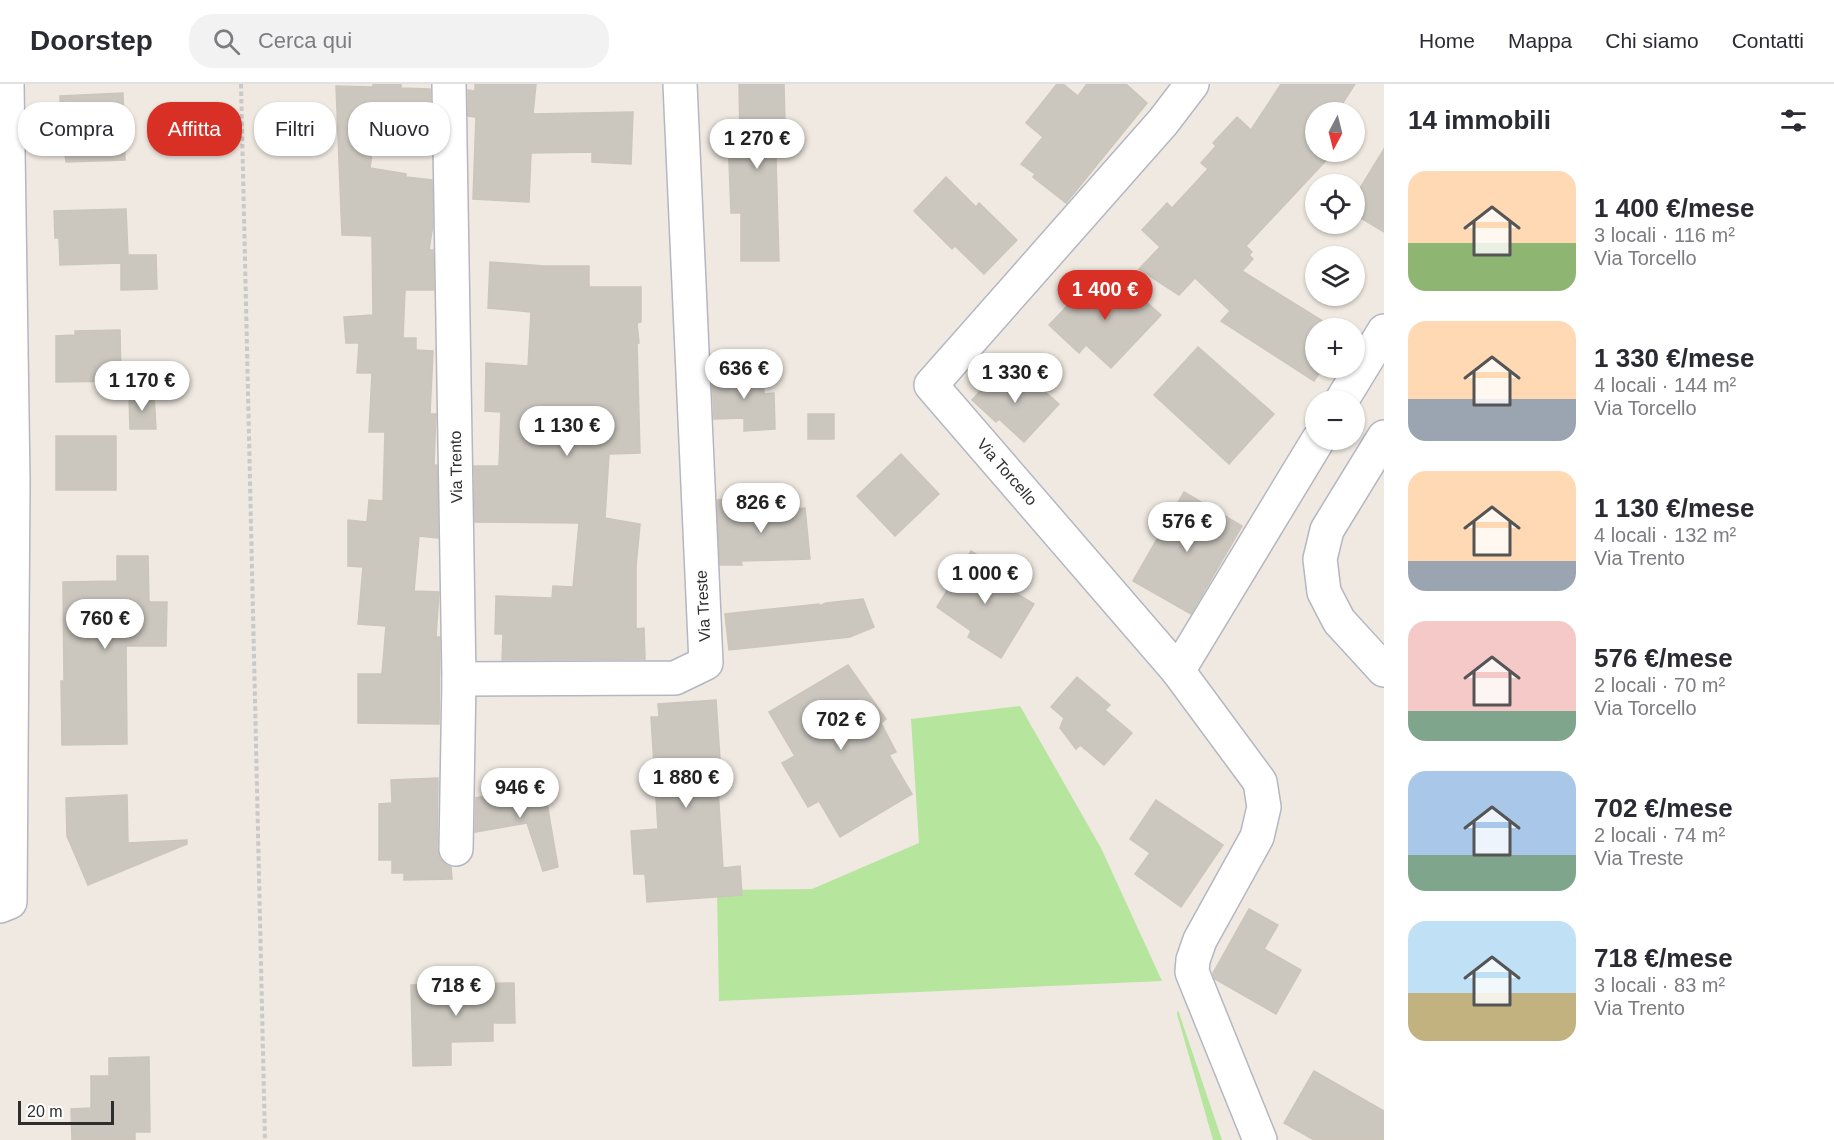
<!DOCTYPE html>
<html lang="it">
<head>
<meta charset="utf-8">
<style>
	:root { --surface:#fff; --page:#f2f2f3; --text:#2b2b33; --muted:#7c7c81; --line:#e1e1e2; --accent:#d93025 }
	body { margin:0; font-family:Helvetica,sans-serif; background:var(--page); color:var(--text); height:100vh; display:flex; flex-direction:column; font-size:22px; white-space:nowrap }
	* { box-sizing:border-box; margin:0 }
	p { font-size:20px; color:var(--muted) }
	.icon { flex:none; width:33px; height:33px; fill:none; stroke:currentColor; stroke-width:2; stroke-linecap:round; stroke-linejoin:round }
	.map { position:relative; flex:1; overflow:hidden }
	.details { display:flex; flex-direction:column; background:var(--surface); width:450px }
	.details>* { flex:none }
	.banner { position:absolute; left:18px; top:18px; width:570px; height:54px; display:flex; gap:12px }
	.needle { width:39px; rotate:187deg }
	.buttons { position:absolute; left:1305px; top:18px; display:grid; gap:12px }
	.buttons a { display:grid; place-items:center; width:60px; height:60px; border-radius:50%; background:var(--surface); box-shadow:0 2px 4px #0004; font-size:30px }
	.scale { position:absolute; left:18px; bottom:15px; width:96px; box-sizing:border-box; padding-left:6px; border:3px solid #2e2e2e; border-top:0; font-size:16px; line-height:21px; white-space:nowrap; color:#2e2e2e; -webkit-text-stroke:4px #fff; paint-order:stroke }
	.price { position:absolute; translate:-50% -51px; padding:0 14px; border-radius:21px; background:#fff; color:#222; font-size:20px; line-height:39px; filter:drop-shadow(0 2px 3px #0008) }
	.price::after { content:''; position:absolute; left:50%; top:36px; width:18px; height:14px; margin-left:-9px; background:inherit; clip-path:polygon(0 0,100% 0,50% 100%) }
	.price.on { background:var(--accent); color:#fff }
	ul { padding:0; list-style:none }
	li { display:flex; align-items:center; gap:18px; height:150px; padding:0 24px }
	li span { display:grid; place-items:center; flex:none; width:168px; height:120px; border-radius:18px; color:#555 }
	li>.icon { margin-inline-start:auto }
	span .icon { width:72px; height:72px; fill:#fffc; stroke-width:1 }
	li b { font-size:26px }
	h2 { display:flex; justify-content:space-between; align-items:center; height:72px; padding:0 24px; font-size:26px }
	.tag { padding:0 21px; border-radius:24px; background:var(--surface); box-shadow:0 2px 4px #0004; font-size:21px; line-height:54px }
	.tag.on { background:var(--accent); color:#fff }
	header { display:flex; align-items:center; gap:36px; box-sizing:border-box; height:84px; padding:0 30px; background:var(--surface); border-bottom:2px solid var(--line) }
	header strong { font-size:28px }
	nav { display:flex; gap:33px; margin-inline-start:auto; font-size:21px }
	.search { width:420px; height:54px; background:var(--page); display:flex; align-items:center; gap:15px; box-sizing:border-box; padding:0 21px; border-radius:24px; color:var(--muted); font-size:22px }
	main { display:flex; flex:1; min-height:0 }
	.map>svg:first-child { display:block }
</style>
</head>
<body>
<header>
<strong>Doorstep</strong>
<div class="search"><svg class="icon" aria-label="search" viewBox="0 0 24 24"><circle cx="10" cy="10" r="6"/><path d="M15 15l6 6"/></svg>Cerca qui</div>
<nav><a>Home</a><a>Mappa</a><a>Chi siamo</a><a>Contatti</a></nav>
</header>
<main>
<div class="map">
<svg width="1384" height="1056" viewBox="0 0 1384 1056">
	<rect width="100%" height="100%" fill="#efe9e1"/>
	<!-- green -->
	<g fill="#b6e59e">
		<polygon points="1020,622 1101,764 1162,897 719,917 717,806 812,805 919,759 911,635"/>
		<polygon points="1178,926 1222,1056 1213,1056 1177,930"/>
	</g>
	<!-- building -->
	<g fill="#cbc7bf" stroke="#cbc5ba" stroke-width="1.5">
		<polygon points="373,0 401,0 401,4 430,5 431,31 377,29 370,84 406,90 406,93 432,96 433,141 429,166 433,166 434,206 405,206 403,254 416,254 416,266 433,267 430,330 436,330 434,381 437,381 438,454 419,452 414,507 439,508 436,553 440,553 439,640 358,639 358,590 382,590 386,542 358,540 363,483 348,482 348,436 367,438 369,416 383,417 385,348 369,348 372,289 357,289 359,259 346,259 344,233 373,231 372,152 342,151 336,2 373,3"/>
		<polygon points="475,0 536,0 533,30 633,28 631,80 592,78 592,68 531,69 529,118 473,115 476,33 468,32 468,6 475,7"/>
		<polygon points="739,0 784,0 785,42 775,42 779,177 741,177 741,129 731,129 728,51 740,51"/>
		<polygon points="1057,0 1063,0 1078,12 1087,0 1126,0 1147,19 1066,119 1033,93 1035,90 1021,80 1043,53 1026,39"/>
		<polygon points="1281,0 1355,0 1337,28 1316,28 1316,68 1334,68 1246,162 1252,168 1249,171 1253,175 1242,187 1334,244 1316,244 1316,284 1323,284 1314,297 1221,237 1230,227 1195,194 1179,211 1139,185 1160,163 1142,146 1167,119 1172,124 1208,85 1201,79 1216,62 1213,59 1237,33 1251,46"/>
		<polygon points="123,9 125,76 66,78 64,58 62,59 60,12"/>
		<polygon points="1384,65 1384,148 1354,130 1354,114"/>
		<polygon points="946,93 976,123 979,119 1017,156 984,190 955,162 952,165 914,127"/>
		<polygon points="126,125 128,171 156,171 157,205 121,206 121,179 60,181 59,154 55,154 54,127"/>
		<polygon points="490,178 544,182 589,182 589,203 641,203 641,238 637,239 639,259 637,259 640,369 609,370 605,434 640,440 636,483 636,545 644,544 645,575 502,576 503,550 495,550 496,512 552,514 553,502 573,503 579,439 475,438 474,382 499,382 501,328 485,327 486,279 528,282 531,228 488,224"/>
		<polygon points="1096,192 1116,210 1126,200 1161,231 1111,284 1086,261 1079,269 1049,241"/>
		<polygon points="120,246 121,297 56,298 56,252 75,251 75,247"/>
		<polygon points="1198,263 1274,330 1229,380 1154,311"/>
		<polygon points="1003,282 1028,305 1037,301 1059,320 1024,358 999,335 996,338 972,316"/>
		<polygon points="763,286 764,310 774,309 775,345 744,347 744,334 714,335 712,293 729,292 729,287"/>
		<polygon points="154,311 156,345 130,345 129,312"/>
		<rect x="808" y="330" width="26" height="25"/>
		<rect x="56" y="352" width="60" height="54"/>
		<polygon points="901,370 939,410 895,452 857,412"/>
		<polygon points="1184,408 1242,442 1191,530 1133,497"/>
		<polygon points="737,414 738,424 781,423 781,426 805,424 810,475 741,477 742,481 720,481 717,416"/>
		<polygon points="971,467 1007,490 1001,500 1034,520 1001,574 968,553 971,547 937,523"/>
		<polygon points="117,472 148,472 149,518 167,518 166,562 126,562 127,660 62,661 61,597 64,597 63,498 117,497"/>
		<polygon points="863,515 874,543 850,553 729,566 725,530 819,520 819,522 826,519"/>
		<polygon points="848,581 886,635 881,639 896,668 889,671 912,710 840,753 819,717 808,723 782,679 795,672 769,628"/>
		<polygon points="1077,593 1110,621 1105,626 1132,649 1104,681 1080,661 1076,665 1060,644 1064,634 1051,623"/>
		<polygon points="716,616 722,705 718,705 723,784 740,782 742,811 647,818 645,790 634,790 631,747 658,745 651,633 659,633 658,620"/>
		<polygon points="438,694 437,765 440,775 446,781 451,783 452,795 404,796 404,789 392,789 392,776 379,776 379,720 392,719 391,696"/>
		<polygon points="544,702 558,783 543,787 527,739 475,748 476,714"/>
		<polygon points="127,711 128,759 187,756 187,760 88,801 67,752 66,714"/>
		<polygon points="1156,716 1223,761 1181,823 1135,790 1150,769 1130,755"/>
		<polygon points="1249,825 1278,841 1264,865 1301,886 1276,930 1215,895 1213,889"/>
		<polygon points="514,899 515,939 493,939 493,957 451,958 451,981 413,982 411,901"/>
		<polygon points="149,973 150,1048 135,1048 135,1056 72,1056 71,1025 91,1024 91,992 109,992 109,974"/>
		<polygon points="1314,987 1384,1027 1384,1056 1314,1056 1284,1039"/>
	</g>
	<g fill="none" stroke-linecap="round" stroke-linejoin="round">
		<defs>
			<g id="minor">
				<polyline points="449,0 459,595 456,765"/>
				<polyline points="1192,0 1163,38 931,301 1178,587 1318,356"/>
				<polyline points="1342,316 1384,247"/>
				<polyline points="1384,353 1327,446 1320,475 1324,508 1339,537 1384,586"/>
				<polyline points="1178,587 1260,698 1264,723 1257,753 1200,856 1193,876 1192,888 1260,1056"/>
				<polyline points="459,595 675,594 706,579 680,0"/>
				<polyline points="0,822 10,818 13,397 7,0"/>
			</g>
		</defs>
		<!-- minor casing -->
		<use href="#minor" stroke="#b4b7c1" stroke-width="36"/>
		<!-- path -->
		<polyline stroke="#c9c9c9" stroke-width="4" stroke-dasharray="4.5 3" stroke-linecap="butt" points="241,0 265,1056"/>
		<!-- minor -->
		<use href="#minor" stroke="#fff" stroke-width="33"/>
	</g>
	<g text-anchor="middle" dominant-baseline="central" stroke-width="4.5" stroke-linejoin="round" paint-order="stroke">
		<!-- street labels -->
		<g font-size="16" fill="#2e2e2e" stroke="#fff">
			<text transform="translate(456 383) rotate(-91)">Via Trento</text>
			<text transform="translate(1007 388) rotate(49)">Via Torcello</text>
			<text transform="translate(703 522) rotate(-93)">Via Treste</text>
		</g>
	</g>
</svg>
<div class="buttons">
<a><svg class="needle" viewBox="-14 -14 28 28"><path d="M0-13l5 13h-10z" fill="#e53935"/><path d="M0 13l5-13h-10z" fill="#7c7c81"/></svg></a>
<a><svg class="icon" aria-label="locate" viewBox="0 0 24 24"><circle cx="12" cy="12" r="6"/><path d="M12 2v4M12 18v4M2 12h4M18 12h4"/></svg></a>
<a><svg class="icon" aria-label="layers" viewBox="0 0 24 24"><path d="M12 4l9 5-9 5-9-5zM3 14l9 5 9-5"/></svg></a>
<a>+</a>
<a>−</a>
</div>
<div class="scale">20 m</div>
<b class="price" style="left:757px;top:86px">1 270 €</b>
<b class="price on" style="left:1105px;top:237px">1 400 €</b>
<b class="price" style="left:744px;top:316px">636 €</b>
<b class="price" style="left:1015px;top:320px">1 330 €</b>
<b class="price" style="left:142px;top:328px">1 170 €</b>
<b class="price" style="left:567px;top:373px">1 130 €</b>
<b class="price" style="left:761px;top:450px">826 €</b>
<b class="price" style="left:1187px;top:469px">576 €</b>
<b class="price" style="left:985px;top:521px">1 000 €</b>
<b class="price" style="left:105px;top:566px">760 €</b>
<b class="price" style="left:841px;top:667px">702 €</b>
<b class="price" style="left:686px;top:725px">1 880 €</b>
<b class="price" style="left:520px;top:735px">946 €</b>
<b class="price" style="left:456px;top:933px">718 €</b>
<div class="banner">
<a class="tag">Compra</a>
<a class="tag on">Affitta</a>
<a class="tag">Filtri</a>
<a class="tag">Nuovo</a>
</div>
</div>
<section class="details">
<h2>14 immobili<svg class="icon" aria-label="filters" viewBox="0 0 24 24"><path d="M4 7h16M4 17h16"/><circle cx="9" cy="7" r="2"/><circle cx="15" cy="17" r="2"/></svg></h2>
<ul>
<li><span style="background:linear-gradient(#ffd9b3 60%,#8fb573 0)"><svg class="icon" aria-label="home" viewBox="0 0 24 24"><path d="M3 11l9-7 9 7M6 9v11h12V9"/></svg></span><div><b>1 400 €/mese</b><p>3 locali · 116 m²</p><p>Via Torcello</p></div></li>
<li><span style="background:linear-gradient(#ffd9b3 65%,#9aa5b1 0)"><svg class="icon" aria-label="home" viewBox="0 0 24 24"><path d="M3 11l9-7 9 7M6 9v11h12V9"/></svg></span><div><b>1 330 €/mese</b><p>4 locali · 144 m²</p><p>Via Torcello</p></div></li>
<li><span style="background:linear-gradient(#ffd9b3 75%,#9aa5b1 0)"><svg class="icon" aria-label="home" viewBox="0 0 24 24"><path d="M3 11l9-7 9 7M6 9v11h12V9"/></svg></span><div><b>1 130 €/mese</b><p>4 locali · 132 m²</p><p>Via Trento</p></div></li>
<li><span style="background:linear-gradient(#f6c9c9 75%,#7fa58c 0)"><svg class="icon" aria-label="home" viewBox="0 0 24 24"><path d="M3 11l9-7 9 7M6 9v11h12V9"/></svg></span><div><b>576 €/mese</b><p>2 locali · 70 m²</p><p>Via Torcello</p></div></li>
<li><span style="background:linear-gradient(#a9c7e8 70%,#7fa58c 0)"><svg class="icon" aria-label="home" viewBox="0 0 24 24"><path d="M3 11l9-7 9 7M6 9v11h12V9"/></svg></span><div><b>702 €/mese</b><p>2 locali · 74 m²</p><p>Via Treste</p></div></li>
<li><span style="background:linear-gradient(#bfe0f5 60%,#c2b280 0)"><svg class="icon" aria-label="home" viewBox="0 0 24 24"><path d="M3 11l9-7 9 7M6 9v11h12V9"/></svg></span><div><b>718 €/mese</b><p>3 locali · 83 m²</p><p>Via Trento</p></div></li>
</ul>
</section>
</main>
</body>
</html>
